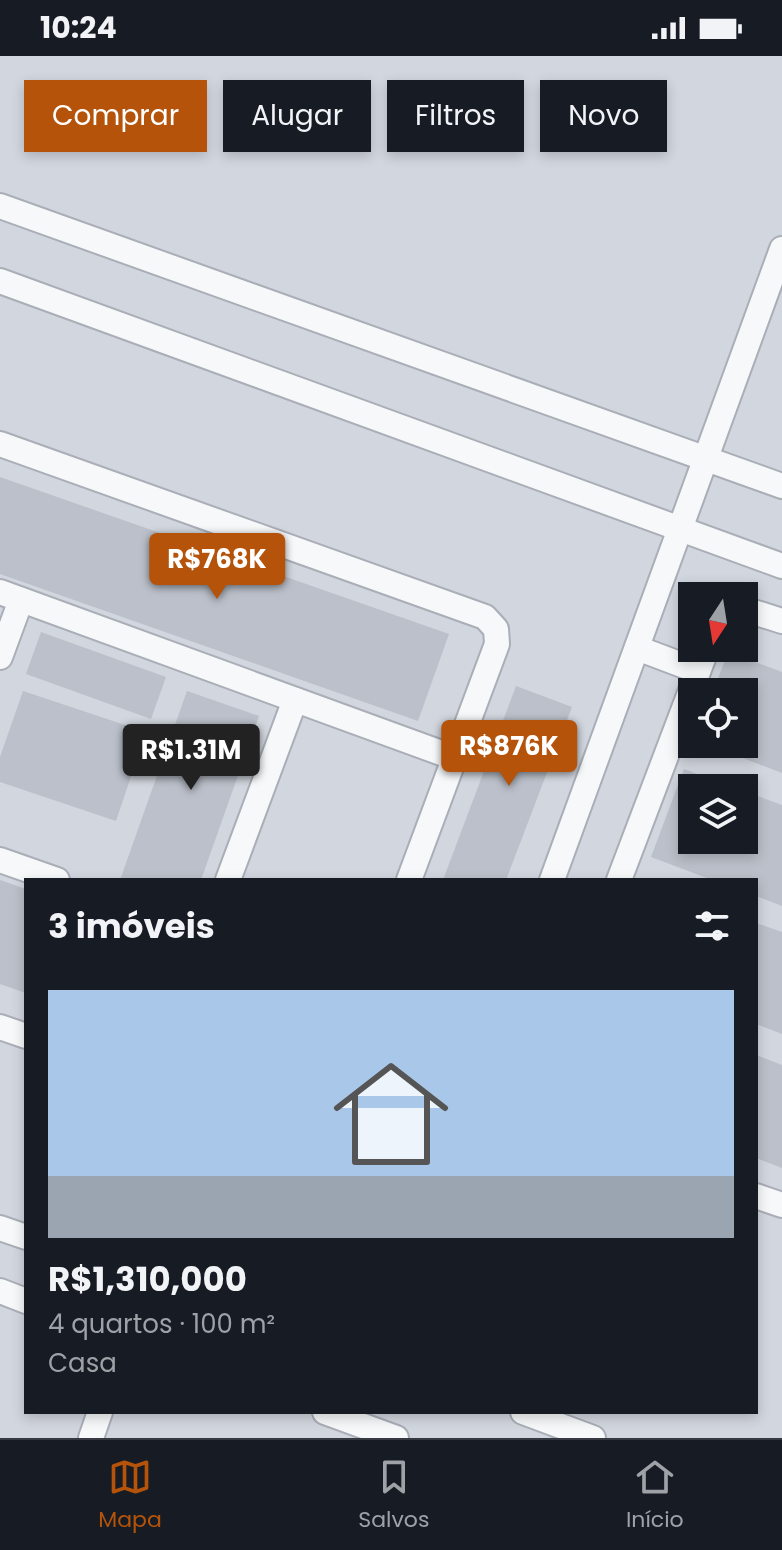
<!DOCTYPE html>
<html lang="pt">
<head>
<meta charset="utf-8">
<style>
	:root { --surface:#171b24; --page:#242831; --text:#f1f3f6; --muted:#9ea1a6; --line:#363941; --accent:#b45309 }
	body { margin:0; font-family:Poppins,sans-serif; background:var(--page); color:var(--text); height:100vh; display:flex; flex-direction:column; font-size:30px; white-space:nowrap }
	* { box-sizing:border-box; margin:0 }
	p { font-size:26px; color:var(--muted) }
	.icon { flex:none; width:44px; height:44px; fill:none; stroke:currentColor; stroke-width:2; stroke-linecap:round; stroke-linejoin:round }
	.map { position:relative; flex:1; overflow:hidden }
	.panel { position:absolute; left:24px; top:822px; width:734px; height:536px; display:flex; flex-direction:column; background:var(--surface); border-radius:0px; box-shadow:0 4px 12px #0003 }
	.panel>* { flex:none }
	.guide { position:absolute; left:24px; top:24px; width:734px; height:72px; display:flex; gap:16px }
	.needle { width:52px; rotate:192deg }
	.controls { position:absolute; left:678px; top:526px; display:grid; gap:16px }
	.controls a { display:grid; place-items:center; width:80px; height:80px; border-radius:0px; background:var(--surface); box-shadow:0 4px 12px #0003; font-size:40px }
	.price { position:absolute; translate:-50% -68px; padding:0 18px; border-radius:8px; background:var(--accent); color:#fff; font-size:26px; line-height:52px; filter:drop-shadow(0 2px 4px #0008) }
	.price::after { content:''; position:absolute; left:50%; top:48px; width:24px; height:18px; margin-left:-12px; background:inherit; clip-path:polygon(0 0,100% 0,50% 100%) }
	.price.active { background:#222; color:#fff }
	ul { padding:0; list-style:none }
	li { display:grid; align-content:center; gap:16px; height:424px; padding:0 24px }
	li span { display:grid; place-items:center; height:248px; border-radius:0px; color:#555 }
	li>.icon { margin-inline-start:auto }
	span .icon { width:144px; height:144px; fill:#fffc; stroke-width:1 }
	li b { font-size:34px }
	h2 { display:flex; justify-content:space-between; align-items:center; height:96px; padding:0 24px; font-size:34px }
	.pill { padding:0 28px; border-radius:0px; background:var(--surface); box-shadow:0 4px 12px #0003; font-size:28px; line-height:72px }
	.pill.active { background:var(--accent); color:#fff }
	.status { display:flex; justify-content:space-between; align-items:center; height:56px; padding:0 40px; background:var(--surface); direction:ltr }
	.status svg { height:22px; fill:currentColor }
	.tab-bar { display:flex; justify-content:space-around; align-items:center; height:112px; border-top:2px solid var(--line); background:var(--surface); font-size:22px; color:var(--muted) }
	.tab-bar a { display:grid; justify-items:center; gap:4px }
	.tab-bar .active { color:var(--accent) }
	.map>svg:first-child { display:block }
</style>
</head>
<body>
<div class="status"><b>10:24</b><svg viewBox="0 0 49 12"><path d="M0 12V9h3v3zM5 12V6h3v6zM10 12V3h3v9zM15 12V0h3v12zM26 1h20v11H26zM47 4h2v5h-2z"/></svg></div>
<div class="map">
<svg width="782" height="1382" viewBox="0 0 782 1382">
	<rect width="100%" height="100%" fill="#e4e7ec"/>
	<!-- built -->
	<path fill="#d2d6de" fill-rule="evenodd" d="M0,0H782V1382H0ZM692,540H744V592H692ZM692,636H744V688H692ZM692,732H744V784H692ZM26,824H756V1356H26Z"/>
	<!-- building -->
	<g fill="#bbc0ca">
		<polygon points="0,421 449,578 418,665 0,518"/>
		<polygon points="41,576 166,621 151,663 26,618"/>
		<polygon points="728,596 782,616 782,717 706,688 744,688 744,636 713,636"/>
		<polygon points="516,630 572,651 506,824 443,824"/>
		<polygon points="23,635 146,676 116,765 0,726 0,701"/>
		<polygon points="187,635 259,660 201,824 120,824"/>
		<polygon points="684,713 735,732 692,732 692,784 744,784 744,735 782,749 782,850 756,840 756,824 712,824 651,801"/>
		<polygon points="0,824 26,833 26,937 0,928"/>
		<polygon points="756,867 782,876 782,978 756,968"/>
		<polygon points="756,999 782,1009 782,1112 756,1102"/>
	</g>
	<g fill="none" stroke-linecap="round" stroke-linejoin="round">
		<defs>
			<g id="minor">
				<polyline points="0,150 782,430"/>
				<polyline points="0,225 782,510"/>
				<polyline points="0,388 485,561 496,573 497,588 409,824"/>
				<polyline points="0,536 455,702"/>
				<polyline points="744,553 782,565"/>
				<polyline points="637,592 698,615"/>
				<polyline points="0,601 21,544"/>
				<polyline points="0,804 57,824"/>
				<polyline points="228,824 295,644"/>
				<polyline points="552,824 782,193"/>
				<polyline points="619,824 707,592"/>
				<polyline points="0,971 26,980"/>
				<polyline points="756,1140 782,1149"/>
				<polyline points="0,1172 26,1181"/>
				<polyline points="0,1235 26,1245"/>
				<polyline points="325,1356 396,1382"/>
				<polyline points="523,1356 593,1382"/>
				<polyline points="91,1382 100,1356"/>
			</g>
		</defs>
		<!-- minor casing -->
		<use href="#minor" stroke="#a9aeb7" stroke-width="28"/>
		<!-- minor -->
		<use href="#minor" stroke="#f7f8fa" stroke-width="24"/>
	</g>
</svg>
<div class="controls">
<a><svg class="needle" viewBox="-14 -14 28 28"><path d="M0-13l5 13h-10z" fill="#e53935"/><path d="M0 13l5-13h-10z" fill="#9ea1a6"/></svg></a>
<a><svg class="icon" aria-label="locate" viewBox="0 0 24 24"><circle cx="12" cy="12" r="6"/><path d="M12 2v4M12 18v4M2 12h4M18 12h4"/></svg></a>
<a><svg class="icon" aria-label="layers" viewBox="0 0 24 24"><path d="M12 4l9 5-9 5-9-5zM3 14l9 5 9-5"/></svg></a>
</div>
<b class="price" style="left:217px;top:545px">R$768K</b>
<b class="price" style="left:509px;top:732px">R$876K</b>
<b class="price active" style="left:191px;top:736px">R$1.31M</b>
<div class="guide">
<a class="pill active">Comprar</a>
<a class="pill">Alugar</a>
<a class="pill">Filtros</a>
<a class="pill">Novo</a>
</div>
<section class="panel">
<h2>3 imóveis<svg class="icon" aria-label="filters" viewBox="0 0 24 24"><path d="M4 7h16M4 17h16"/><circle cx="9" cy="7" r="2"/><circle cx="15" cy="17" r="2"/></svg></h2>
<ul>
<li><span style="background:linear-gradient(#a9c7e8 75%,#9aa5b1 0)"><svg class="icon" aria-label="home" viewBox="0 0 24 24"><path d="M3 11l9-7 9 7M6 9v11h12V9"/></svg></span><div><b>R$1,310,000</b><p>4 quartos · 100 m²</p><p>Casa</p></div></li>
</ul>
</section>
</div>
<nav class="tab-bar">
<a class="active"><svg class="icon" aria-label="map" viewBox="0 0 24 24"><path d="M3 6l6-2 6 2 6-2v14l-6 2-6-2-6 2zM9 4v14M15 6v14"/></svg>Mapa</a>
<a><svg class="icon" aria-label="saved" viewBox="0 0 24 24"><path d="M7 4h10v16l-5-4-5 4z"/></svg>Salvos</a>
<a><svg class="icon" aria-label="home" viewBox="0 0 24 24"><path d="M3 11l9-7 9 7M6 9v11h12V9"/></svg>Início</a>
</nav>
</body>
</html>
